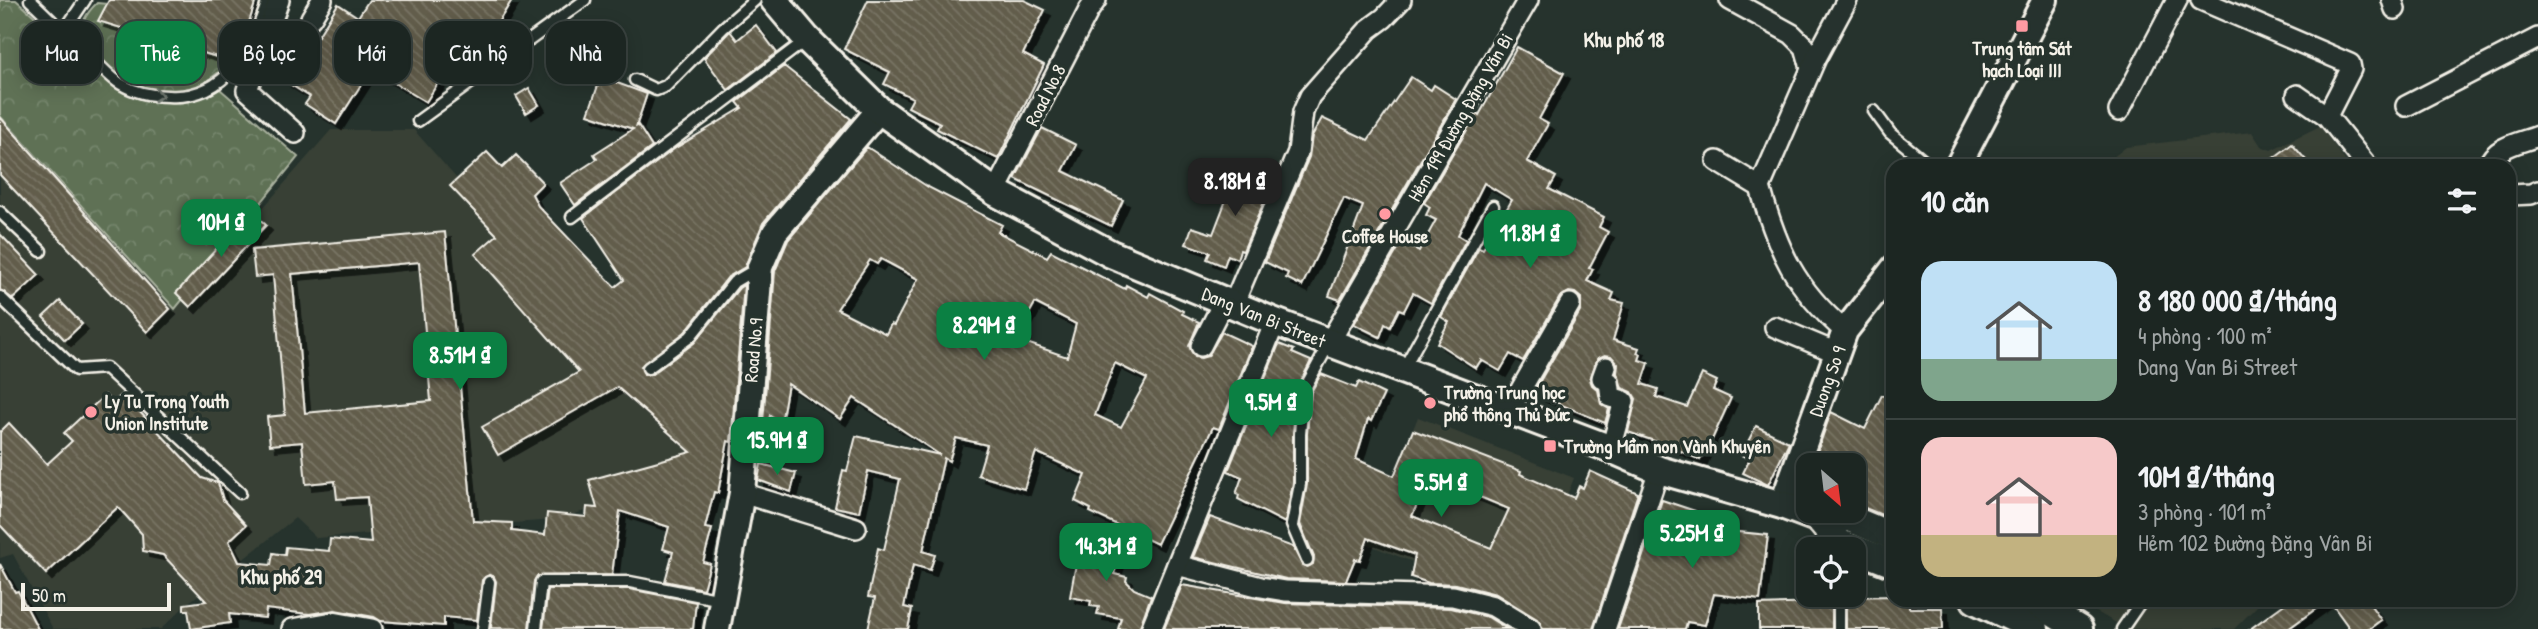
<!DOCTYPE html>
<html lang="vi">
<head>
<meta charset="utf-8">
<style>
	:root { --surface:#1c2622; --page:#29322f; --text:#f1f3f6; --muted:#a0a5a5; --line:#3a4340; --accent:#0b8043 }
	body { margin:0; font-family:"Patrick Hand",sans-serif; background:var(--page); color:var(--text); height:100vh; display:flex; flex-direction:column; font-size:26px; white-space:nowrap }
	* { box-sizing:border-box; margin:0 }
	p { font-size:23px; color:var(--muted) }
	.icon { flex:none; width:38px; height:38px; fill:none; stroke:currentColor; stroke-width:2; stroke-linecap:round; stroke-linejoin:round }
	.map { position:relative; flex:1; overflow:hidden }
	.panel { position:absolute; left:1886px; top:159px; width:630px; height:448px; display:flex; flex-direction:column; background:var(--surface); border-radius:21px; box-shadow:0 4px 18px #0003,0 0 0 2px var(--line) }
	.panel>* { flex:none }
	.hud { position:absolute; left:21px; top:21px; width:665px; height:63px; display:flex; gap:14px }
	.needle { width:46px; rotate:152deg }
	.buttons { position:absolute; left:1796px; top:453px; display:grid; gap:14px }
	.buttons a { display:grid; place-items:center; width:70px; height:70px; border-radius:14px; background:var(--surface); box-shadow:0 4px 18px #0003,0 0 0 2px var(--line); font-size:35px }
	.scale { position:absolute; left:21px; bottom:18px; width:150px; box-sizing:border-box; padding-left:7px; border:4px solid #f4f1e8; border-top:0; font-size:19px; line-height:24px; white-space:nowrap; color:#f4f1e8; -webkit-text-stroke:5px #26332d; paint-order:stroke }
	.price { position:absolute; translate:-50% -60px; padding:0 16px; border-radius:14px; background:var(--accent); color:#fff; font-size:23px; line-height:46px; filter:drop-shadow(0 2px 4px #0008) }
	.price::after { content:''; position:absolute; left:50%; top:42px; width:21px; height:16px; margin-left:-10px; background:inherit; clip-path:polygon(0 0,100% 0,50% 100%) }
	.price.on { background:#222; color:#fff }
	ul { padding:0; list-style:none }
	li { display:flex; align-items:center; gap:21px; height:175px; padding:0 35px }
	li+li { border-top:2px solid var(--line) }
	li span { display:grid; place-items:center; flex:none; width:196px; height:140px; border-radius:21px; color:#555 }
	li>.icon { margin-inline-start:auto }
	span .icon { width:84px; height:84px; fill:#fffc; stroke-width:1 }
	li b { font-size:30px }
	h2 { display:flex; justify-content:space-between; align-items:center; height:84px; padding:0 35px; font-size:30px }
	.tag { padding:0 24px; border-radius:21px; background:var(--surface); box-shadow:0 4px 18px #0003,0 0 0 2px var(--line); font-size:24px; line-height:63px }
	.tag.on { background:var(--accent); color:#fff }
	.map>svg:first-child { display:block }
</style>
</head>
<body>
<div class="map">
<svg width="2538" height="629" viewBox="0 0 2538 629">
	<defs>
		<pattern id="park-crowns" width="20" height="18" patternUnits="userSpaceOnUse" patternTransform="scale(1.75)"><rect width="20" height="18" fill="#5e7155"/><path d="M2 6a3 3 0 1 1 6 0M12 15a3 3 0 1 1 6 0" fill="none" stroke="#76866d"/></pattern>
		<pattern id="building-back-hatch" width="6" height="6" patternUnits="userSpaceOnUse" patternTransform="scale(1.75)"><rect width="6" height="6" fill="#625d4b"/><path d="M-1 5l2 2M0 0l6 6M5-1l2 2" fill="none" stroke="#797565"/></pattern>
		<filter id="shadow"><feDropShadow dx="6" dy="6" stdDeviation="0" flood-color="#0009"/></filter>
	</defs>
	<rect width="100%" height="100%" fill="#26332d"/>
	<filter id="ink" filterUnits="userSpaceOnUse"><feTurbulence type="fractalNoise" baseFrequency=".0143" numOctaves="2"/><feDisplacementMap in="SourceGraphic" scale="14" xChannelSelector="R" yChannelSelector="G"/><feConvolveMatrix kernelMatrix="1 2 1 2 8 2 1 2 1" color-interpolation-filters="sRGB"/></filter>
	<g filter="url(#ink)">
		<!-- built -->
		<g fill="#384036">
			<polygon points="0,116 175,309 331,130 414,130 703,459 691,480 554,520 316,538 295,518 188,603 161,629 53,629 13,554 0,558"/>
			<polygon points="2320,126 2349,166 2102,166 2126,147 2252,132 2261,146 2271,150"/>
			<polygon points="1418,417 1574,478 1523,605 1367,544"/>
			<polygon points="2075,600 2263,600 2234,629 2127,629"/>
		</g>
		<!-- park -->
		<g fill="url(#park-crowns)" stroke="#a9b19e" stroke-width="2">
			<path d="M0,0H16C38,19 60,39 82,58C126,94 158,118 215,89H220L298,157L175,309L0,116Z"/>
			<path d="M97,3L108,4L100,21L230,61C191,104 147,101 104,64C96,57 87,51 80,42C77,28 87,12 97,3Z"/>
		</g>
		<!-- building -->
		<g fill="url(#building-back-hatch)" stroke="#f4f1e8" stroke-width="2" fill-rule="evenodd" filter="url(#shadow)">
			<polygon points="109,0 256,0 244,38 230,61 98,21"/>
			<polygon points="369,0 512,0 462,80 446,70 426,102 371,69 336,124 305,104 310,97 285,81 315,34 318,36 338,4 358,17"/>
			<polygon points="868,0 1024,0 1045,10 1023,54 1044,65 998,159 937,129 940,123 908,107 913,98 884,84 890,72 844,49"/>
			<polygon points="756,25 777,53 728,90 704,58 730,31 737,40"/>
			<polygon points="1517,47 1564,73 1539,119 1548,124 1527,161 1556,177 1549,189 1604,217 1599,227 1608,232 1589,268 1593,269 1587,281 1614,293 1611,300 1624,303 1613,340 1639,348 1637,353 1641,354 1639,360 1649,363 1642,384 1658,389 1656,397 1687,407 1702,374 1717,381 1713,390 1731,398 1710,444 1708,443 1700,460 1672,447 1628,432 1636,399 1632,392 1622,388 1617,373 1618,364 1611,356 1605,355 1598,358 1590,379 1592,385 1598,390 1601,404 1609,409 1605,423 1533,393 1581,310 1581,298 1575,293 1569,292 1560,297 1523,361 1510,354 1500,371 1481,360 1476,368 1437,343 1449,322 1441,317 1479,247 1483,249 1512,200 1484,183 1458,235 1466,240 1431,303 1413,293 1404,311 1399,309 1390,327 1385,324 1380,337 1354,324 1402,242 1419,251 1436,220 1426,215 1430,207 1424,203 1477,113 1479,115"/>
			<path d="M784,66L851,119L763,223L745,267L728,277L685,332L641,366L644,374H652L694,343L739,288L744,285L731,442L728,441L718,493L714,492L705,528L712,529L703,562L710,564L703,589L665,581L673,552L663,549L669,527L620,511L612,575L537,576L534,581L529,629L491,628L496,582L494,577L489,575L482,580L477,620L444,617V626L381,621L374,617L335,610L309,614L266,609L265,618L229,614L230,623L191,629L188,610H184V604L206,601L163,555L143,551L142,534L118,507L46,574L0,525V432L9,423L47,464L72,441L64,433L105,395L112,403L123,394L202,478L218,483L223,500L246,525L229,541L239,562L271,565L273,553L285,555L286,547L329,551L330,539L371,543L367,497L337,499L335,481L306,484L302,442L270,445L267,417L285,415L273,275L255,277L252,250L445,232L473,521L512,523V531L545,535L547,513L586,517L587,507L597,508L589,480L691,452L617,387L498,455L482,427L579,372L475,254L497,235L450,186L487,152L502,168L516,155L543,183L532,194L538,206L615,287L624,280L583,218L674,149L742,108L737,102ZM419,262L431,401L305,413L292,274Z"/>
			<polygon points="601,77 647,94 636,127 638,125 652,147 575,205 560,183 597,159 594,154 633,129 588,114"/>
			<polygon points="1411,77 1431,90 1434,85 1456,99 1340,300 1329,296 1363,206 1344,198 1302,286 1286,278 1288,273 1265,262 1309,157 1312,136 1322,118 1368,140"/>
			<polygon points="529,88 539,105 526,113 516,96"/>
			<polygon points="0,117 170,309 147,332 0,175"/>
			<polygon points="1042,128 1076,145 1063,171 1123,200 1111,226 1015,179"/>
			<polygon points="2292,144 2311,166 2263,166"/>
			<path d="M867,147L928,187L1002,225L998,232L1047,257L1051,251L1125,289L1126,285L1148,297L1150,293L1183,311L1182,314L1199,322L1189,346L1195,357L1201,358L1208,356L1222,332L1252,346L1219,429L1213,427L1157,544L1090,512L1091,509L1075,501L1086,475L1036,452L1024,489L978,475L987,445L956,438L949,461L944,458L923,551L935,555L930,570L913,565L904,607L912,609L908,629H868L875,598L868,597L878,548L884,550L900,479L868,471L859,512L835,507L843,470L847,471L856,436L940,455L854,398L840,419L788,384L781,423L770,415L764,448L761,447L775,271L788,240ZM881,259L918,279L894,325L891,324L886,334L837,309L870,260L877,264ZM1035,303L1076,324L1067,357L1015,339ZM1115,363L1147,379L1121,427L1095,415Z"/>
			<polygon points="1238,169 1263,178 1267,170 1276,174 1243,251 1240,250 1237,259 1228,255 1224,266 1207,259 1210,252 1186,244 1192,227 1213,234"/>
			<polygon points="251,211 266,225 190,307 176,293"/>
			<polygon points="0,234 39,275 13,299 0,290"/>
			<polygon points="60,301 82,324 65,340 43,317"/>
			<polygon points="1279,344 1294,350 1292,353 1311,361 1297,389 1293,433 1293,483 1285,523 1238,499 1239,495 1236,494 1242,477 1228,471"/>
			<path d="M1321,374L1356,388L1359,382L1384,394L1371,421L1368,419L1356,459L1394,476L1413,430L1521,471L1520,474L1574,498L1579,486L1583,488L1590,471L1638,493L1593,629H1543L1537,619L1496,594L1456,584L1429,583L1411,577L1415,555L1368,538L1360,560L1355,559L1346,581L1286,579L1193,557L1210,517L1293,547L1302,565L1307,567L1313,564L1314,557L1300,524L1307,484V434L1311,392ZM1429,476L1509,509L1491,548L1412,516Z"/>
			<polygon points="1882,395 1894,400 1894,520 1853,503 1853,466 1830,466 1815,458 1831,412 1865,429"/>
			<polygon points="1756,426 1789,442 1768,485 1743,473 1750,459 1741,455"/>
			<polygon points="761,464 796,473 791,492 758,480"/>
			<polygon points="1662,500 1695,511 1694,514 1721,522 1719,530 1768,535 1760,600 1714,594 1705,625 1687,622 1685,629 1618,629"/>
			<polygon points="1073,536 1123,546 1114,574 1127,577 1126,581 1134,589 1151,596 1139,629 1118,629 1121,618 1097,614 1099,607 1090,606 1091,601 1070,597 1077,558 1069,557"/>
			<polygon points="0,564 15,592 18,591 38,629 0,629"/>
			<polygon points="1182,585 1285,603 1451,608 1488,617 1507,629 1164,629"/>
			<polygon points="548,589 629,589 696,602 693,629 543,629"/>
			<polygon points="1894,596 1894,600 1909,600 1909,608 1942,608 1943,629 1846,629 1846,597"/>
			<polygon points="2290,600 2328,600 2288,629 2250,629"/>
			<polygon points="2329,600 2367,600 2381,620 2369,629 2350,629"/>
			<polygon points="1819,603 1832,603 1832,629 1759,629 1759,605"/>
		</g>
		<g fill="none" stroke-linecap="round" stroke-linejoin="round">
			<defs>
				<g id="service">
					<path d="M30,0C54,22 76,46 101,67C107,73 114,80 121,84C136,93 152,96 168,96C226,100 253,48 268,0"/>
					<polyline points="64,31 85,0"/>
					<polyline points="635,80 656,90 666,86 723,28 755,0"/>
					<polyline points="1874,111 1890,133 1930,166"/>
					<polyline points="418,121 585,0"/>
					<polyline points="0,212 41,251"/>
					<polyline points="572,217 806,40"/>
					<polyline points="0,297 76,370 106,368 240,493"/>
					<polyline points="648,368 690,337 734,282 756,269"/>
					<polyline points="1404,368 1493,206"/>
					<polyline points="1307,560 1292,525 1300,484 1300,434 1304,390 1329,344"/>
					<polyline points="1839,595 1839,629"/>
					<polyline points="483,629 489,582"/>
					<polyline points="536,629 541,582 630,582 722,600"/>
					<polyline points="2122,629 2142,600"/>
				</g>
				<g id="minor">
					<polyline points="279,0 247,90 295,133"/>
					<polyline points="1730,0 1792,34 1805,47 1811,68"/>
					<polyline points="2201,0 2350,64 2351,69 2327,116"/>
					<polyline points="2392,0 2395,9"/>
					<polyline points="311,18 322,0"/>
					<polyline points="2297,95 2327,116 2367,166"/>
					<polyline points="2406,106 2538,38"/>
					<polyline points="2119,111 2177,0"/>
					<path d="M1717,161L1760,187C1777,249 1795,289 1845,331"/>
					<path d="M2488,166C2495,146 2520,143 2538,136"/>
					<polyline points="1760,187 1816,58 1847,0"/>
					<polyline points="995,192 1089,10 1096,0"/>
					<polyline points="2510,195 2531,194 2538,191"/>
					<polyline points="1233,305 1298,152 1303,112 1310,96 1369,29 1384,18 1401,0"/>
					<polyline points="1775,327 1837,353"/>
					<polyline points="1329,343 1528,0"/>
					<polyline points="1201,346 1224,301"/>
					<polyline points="1606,367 1602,378 1609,382 1611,397 1624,401 1611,449"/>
					<polyline points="1509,410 1570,304"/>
					<polyline points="742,493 856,528"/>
					<polyline points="1177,565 1261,587 1285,591 1453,596 1493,606 1531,629"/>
					<polyline points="292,629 333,622 372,629"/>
					<polyline points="1151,629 1275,322"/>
					<polyline points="1605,629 1659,470"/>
				</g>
				<g id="tertiary">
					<polyline points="1958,166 2045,0"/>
					<polyline points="1782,505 1845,331 1894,268"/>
					<polyline points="717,629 742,493 760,267 775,232 879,110"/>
				</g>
				<g id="secondary">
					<polyline points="774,0 807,39 879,110 995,192 1111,254 1275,322 1611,449 1659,470 1782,505 1819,519 1849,518 1894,537"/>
					<polyline points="1819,519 1838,542 1894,564"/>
					<polyline points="1975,600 2035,629"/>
					<polyline points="2032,600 2079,629"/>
				</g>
			</defs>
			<!-- service casing -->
			<use href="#service" stroke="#f4f1e8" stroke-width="15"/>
			<!-- minor casing -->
			<use href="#minor" stroke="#f4f1e8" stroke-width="24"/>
			<!-- tertiary casing -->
			<use href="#tertiary" stroke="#f4f1e8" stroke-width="30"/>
			<!-- secondary casing -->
			<use href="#secondary" stroke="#f4f1e8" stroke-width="32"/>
			<!-- service -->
			<use href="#service" stroke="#26332d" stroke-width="10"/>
			<!-- minor -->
			<use href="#minor" stroke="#26332d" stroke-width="19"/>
			<!-- tertiary -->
			<use href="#tertiary" stroke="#26332d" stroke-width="24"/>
			<!-- secondary -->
			<use href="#secondary" stroke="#26332d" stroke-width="26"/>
		</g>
		<!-- one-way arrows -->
		<defs><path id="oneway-chevron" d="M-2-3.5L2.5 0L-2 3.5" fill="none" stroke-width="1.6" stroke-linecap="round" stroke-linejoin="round" transform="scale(1.75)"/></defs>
		<use stroke="#6e766e" href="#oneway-chevron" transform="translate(159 95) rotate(6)"/>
	</g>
	<!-- markers -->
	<g fill="#ff9aa2" stroke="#26332d" stroke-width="2.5">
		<rect x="2015" y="19" width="14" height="14" rx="3.5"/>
		<circle cx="1385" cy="214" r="7"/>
		<circle cx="1430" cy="403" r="7"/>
		<circle cx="91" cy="412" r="7"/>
		<rect x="1543" y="439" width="14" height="14" rx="3.5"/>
	</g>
	<g text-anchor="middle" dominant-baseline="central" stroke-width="7" stroke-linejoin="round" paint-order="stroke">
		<!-- poi labels -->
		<g font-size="19" font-weight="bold" fill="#f4f1e8" stroke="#26332d" text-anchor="start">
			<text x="2022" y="48" text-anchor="middle">Trung tâm Sát<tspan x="2022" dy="22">hạch Loại III</tspan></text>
			<text x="1385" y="236" text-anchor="middle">Coffee House</text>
			<text x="1444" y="392">Trường Trung học<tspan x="1444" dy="22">phổ thông Thủ Đức</tspan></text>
			<text x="105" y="401">Ly Tu Trong Youth<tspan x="105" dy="22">Union Institute</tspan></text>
			<text x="1564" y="446">Trường Mầm non Vành Khuyên</text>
		</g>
		<!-- street labels -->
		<g font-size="19" fill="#f4f1e8" stroke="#26332d">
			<text transform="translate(1045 95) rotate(-63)">Road No.8</text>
			<text transform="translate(1460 117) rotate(-60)">Hẻm 199 Đường Đặng Văn Bi</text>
			<text transform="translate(1264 317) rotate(22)">Dang Van Bi Street</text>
			<text transform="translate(753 350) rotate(-85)">Road No.9</text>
			<text transform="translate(1827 381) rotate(-70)">Duong So 9</text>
		</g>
		<!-- neighbourhood labels -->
		<g font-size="21" font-weight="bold" fill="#f4f1e8" stroke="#26332d">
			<text x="1624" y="39">Khu phố 18</text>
			<text x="281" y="576">Khu phố 29</text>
		</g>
	</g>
</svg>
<div class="buttons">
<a><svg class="needle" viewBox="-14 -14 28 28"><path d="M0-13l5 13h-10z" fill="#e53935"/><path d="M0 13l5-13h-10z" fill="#a0a5a5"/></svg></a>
<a><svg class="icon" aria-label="locate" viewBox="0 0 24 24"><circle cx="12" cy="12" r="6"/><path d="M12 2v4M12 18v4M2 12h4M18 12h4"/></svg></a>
</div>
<div class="scale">50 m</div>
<b class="price on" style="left:1235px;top:218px">8.18M ₫</b>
<b class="price" style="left:221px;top:259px">10M ₫</b>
<b class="price" style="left:1530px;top:270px">11.8M ₫</b>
<b class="price" style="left:984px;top:362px">8.29M ₫</b>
<b class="price" style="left:460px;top:392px">8.51M ₫</b>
<b class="price" style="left:1271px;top:439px">9.5M ₫</b>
<b class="price" style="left:777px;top:477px">15.9M ₫</b>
<b class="price" style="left:1441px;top:519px">5.5M ₫</b>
<b class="price" style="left:1692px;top:570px">5.25M ₫</b>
<b class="price" style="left:1106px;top:583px">14.3M ₫</b>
<div class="hud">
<a class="tag">Mua</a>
<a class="tag on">Thuê</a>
<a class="tag">Bộ lọc</a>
<a class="tag">Mới</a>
<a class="tag">Căn hộ</a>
<a class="tag">Nhà</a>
</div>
<section class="panel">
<h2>10 căn<svg class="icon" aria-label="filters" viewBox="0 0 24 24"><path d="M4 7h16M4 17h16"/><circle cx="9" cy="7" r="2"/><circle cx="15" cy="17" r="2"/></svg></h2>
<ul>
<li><span style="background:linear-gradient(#bfe0f5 70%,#7fa58c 0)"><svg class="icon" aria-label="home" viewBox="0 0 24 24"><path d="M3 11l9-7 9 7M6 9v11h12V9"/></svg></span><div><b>8 180 000 ₫/tháng</b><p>4 phòng · 100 m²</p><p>Dang Van Bi Street</p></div></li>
<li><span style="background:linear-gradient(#f6c9c9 70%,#c2b280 0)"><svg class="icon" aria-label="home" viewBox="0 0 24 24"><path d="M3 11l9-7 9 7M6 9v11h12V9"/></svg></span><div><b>10M ₫/tháng</b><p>3 phòng · 101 m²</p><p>Hẻm 102 Đường Đặng Vân Bi</p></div></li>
</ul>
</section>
</div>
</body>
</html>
